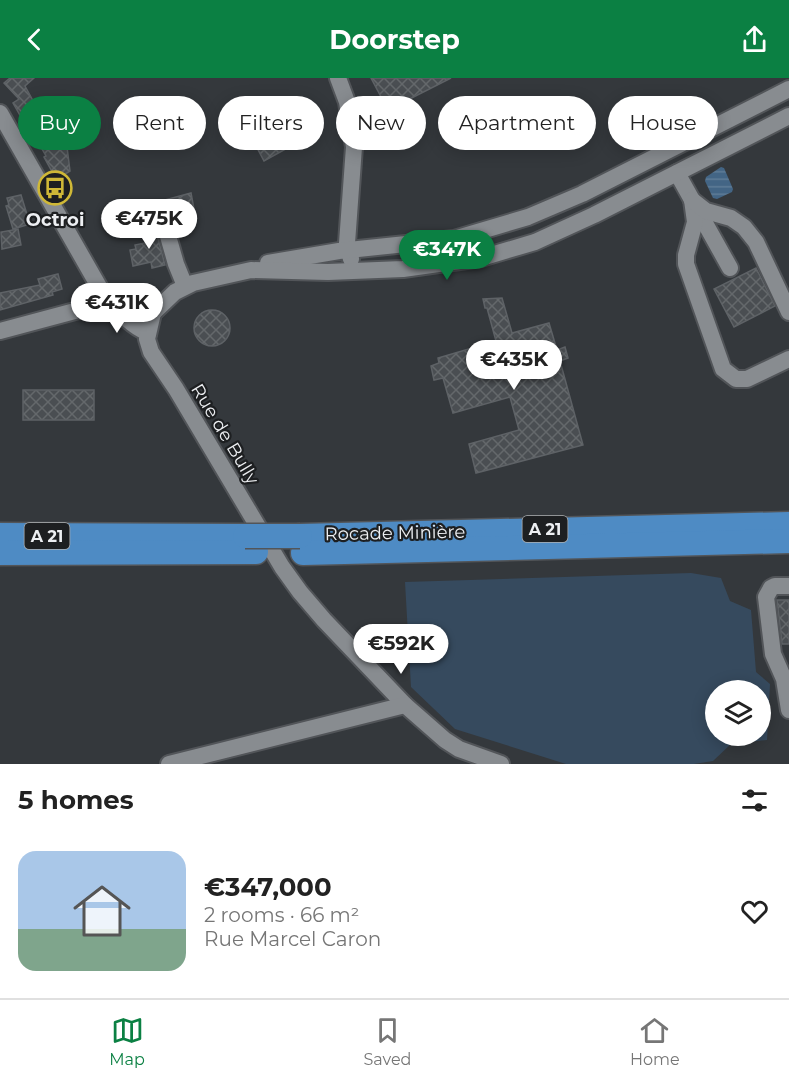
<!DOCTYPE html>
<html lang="en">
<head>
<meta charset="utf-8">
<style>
	:root { --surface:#fff; --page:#f6f6f6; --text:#222; --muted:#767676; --line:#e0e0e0; --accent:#0b8043 }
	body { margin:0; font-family:Montserrat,sans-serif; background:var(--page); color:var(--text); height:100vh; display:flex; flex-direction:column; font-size:22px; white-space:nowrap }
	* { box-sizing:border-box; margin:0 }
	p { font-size:20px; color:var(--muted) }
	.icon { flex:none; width:33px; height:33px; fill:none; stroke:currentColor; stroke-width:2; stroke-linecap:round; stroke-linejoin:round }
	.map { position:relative; height:686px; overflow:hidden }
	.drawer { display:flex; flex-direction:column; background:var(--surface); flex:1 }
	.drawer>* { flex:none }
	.top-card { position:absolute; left:18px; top:18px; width:753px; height:54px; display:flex; gap:12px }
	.tools { position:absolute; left:705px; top:602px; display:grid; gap:12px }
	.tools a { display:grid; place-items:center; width:66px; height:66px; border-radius:50%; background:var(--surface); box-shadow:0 3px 15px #0003; font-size:30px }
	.price { position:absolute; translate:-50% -51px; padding:0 14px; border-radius:21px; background:#fff; color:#222; font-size:20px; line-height:39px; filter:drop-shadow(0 2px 3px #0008) }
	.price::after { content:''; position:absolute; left:50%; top:36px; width:18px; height:14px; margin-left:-9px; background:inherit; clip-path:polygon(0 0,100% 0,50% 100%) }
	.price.on { background:var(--accent); color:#fff }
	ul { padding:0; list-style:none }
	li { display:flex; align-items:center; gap:18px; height:150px; padding:0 18px }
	li span { display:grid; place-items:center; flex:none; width:168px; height:120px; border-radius:18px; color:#555 }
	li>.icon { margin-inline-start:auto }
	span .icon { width:72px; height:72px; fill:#fffc; stroke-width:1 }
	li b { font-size:26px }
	h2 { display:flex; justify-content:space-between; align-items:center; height:72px; padding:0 18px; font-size:26px }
	.chip { padding:0 21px; border-radius:27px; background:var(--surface); box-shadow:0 3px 15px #0003; font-size:21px; line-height:54px }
	.chip.on { background:var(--accent); color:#fff }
	header { display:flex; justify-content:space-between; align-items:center; height:78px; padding:0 18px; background:var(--accent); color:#fff; font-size:27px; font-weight:700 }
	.tabs { display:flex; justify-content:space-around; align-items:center; height:84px; border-top:2px solid var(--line); background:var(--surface); font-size:16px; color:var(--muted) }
	.tabs a { display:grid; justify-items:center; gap:3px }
	.tabs .on { color:var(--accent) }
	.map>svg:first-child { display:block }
</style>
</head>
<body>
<header><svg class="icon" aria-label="back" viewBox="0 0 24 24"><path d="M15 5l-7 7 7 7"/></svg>Doorstep<svg class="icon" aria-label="share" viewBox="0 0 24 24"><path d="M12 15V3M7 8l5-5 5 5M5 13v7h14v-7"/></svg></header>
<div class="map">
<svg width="789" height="686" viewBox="0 0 789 686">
	<defs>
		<pattern id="water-rules" width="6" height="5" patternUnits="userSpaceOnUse" patternTransform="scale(1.5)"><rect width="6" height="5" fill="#436585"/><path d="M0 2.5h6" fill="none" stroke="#5e7b97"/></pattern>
		<pattern id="building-cross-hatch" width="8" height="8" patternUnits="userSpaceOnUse" patternTransform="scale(1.5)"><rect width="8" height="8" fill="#4a4e52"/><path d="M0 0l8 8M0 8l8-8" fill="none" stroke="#64686b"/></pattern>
	</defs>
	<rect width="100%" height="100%" fill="#34383c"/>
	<!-- grass -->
	<path fill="#364a5e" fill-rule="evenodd" d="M691,495L721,500L730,523L751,532L756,594L770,606L767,662L731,666L713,683L694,686H566L455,651L411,609L405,504ZM716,612H760V657H716Z"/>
	<!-- water -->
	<polygon fill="url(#water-rules)" points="721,89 724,90 733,111 732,114 717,121 713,120 705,103 706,99"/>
	<!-- building -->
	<g fill="url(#building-cross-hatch)" stroke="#5e6266" stroke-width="1.5">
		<polygon points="10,0 34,0 25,8 37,30 34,33 56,71 67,69 70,93 62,98 61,96 55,99 44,79 46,78 23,38 21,39 13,25 19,21 4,5"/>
		<polygon points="371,0 451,0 388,32"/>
		<polygon points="295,22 313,56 264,83 246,49"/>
		<polygon points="191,115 194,131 165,138 161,123"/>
		<polygon points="21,117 30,146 13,151 6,128 9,127 7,120"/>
		<polygon points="159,142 161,150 158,160 165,187 152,190 151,184 133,188 130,172 136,171 135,167 154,163 150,144"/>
		<polygon points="18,151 21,167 2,171 1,154"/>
		<polygon points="756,190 775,228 734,249 714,211"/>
		<polygon points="58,196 62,211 52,214 53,217 0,232 0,215 40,207 38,201"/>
		<polygon points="502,220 512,255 549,245 557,272 565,269 568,280 560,283 583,367 476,395 469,366 519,352 510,319 453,335 443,300 434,302 431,288 439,285 438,280 496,263 487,230 485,230 483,221"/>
		<circle cx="212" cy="250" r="18"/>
		<rect x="23" y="312" width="71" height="30"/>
		<polygon points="777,522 789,522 789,566 782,566"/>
	</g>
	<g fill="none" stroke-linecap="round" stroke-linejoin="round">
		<defs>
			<g id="minor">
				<polyline points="338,0 347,24 354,69 347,165 351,181"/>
				<path d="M0,35L102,214C117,230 127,246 148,255"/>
				<polyline points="677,95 730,190"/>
				<polyline points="692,122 695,144 686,177 686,186 723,291 736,301 747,301 789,281"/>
				<polyline points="692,122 706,133 731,140 744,149 756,164 789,234"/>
				<polyline points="168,158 176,186 185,208"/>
				<polyline points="268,185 339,173 454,161 528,139 582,116 789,11"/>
				<polyline points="153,235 175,214 193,205 251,192 328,194 403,191 481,180 535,164 594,137 789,38"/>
				<polyline points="153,235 147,261 151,274 176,311 282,489 300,514 324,542 405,627 445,662 459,671 501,686"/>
				<polyline points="0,253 101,226 112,225 153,235"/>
				<polyline points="789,508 775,508 771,510 766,519 773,576 784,601 789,632"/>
				<polyline points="169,686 405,627"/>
			</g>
			<g id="highway">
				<polyline points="0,457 244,458"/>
				<polyline points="300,458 789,446"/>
				<polyline points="0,475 256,474"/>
				<polyline points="303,475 789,463"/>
			</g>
		</defs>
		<!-- minor casing -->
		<use href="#minor" stroke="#525559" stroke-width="20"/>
		<!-- highway casing -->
		<use href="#highway" stroke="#525559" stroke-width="27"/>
		<!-- minor -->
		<use href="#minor" stroke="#888c90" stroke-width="16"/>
		<!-- highway -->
		<use href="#highway" stroke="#4e8bc4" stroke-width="24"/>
		<defs>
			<polyline id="highway-bridge" points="245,458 300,458"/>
		</defs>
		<!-- highway-bridge casing -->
		<use href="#highway-bridge" stroke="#525559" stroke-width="27" stroke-linecap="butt"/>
		<!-- highway-bridge -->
		<use href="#highway-bridge" stroke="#4e8bc4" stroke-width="24"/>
	</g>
	<!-- icons -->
	<defs>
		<symbol id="bus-ring" viewBox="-11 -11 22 22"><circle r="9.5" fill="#1d1f21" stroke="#cfb837" stroke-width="1.5"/><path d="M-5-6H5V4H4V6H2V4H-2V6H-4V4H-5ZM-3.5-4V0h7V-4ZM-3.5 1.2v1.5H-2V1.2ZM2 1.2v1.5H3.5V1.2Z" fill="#cfb837"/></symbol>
	</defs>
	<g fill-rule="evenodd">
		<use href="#bus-ring" x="36" y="91" width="38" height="38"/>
	</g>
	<g text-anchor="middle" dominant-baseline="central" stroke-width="4.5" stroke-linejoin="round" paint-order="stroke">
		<!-- shield labels -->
		<g fill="#1d1f21" stroke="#afb1b3" stroke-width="1.5">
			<rect x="522.5" y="438" width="45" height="26" rx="4.5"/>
			<rect x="24.5" y="445" width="45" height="26" rx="4.5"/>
		</g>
		<g font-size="16" font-weight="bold" fill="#edeff2">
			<text x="545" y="451">A 21</text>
			<text x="47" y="458">A 21</text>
		</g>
		<!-- poi labels -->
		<g font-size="18" font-weight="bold" fill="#edeff2" stroke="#1d1f21">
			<text x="55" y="142">Octroi</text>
		</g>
		<!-- street labels -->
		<g font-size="18" fill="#edeff2" stroke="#1d1f21">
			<text transform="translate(225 356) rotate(59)">Rue de Bully</text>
			<text transform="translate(395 455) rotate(-1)">Rocade Minière</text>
		</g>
	</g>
</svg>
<div class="tools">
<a><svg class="icon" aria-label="layers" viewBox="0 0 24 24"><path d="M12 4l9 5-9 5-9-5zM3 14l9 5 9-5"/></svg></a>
</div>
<b class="price" style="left:149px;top:172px">€475K</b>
<b class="price on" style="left:447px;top:203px">€347K</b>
<b class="price" style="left:117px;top:256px">€431K</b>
<b class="price" style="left:514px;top:313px">€435K</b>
<b class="price" style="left:401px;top:597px">€592K</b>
<div class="top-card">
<a class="chip on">Buy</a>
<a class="chip">Rent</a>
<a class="chip">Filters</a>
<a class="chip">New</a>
<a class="chip">Apartment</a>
<a class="chip">House</a>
</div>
</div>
<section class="drawer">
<h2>5 homes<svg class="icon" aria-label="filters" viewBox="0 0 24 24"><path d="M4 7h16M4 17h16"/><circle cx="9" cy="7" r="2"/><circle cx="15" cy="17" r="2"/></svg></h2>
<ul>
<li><span style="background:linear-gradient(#a9c7e8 65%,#7fa58c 0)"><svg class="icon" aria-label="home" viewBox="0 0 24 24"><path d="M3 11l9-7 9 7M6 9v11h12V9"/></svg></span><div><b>€347,000</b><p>2 rooms · 66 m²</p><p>Rue Marcel Caron</p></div><svg class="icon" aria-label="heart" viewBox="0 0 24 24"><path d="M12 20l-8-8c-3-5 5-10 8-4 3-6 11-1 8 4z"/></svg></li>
</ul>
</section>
<nav class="tabs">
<a class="on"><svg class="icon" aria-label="map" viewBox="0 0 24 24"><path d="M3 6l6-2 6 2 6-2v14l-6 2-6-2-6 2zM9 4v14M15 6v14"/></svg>Map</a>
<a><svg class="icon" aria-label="saved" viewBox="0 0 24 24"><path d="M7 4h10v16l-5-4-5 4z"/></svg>Saved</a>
<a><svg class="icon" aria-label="home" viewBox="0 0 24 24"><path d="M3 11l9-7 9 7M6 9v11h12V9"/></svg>Home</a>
</nav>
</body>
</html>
